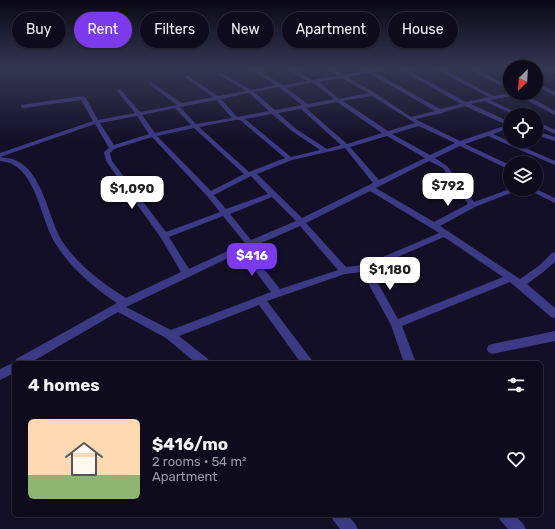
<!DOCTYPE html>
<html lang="en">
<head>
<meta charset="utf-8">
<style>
	:root { --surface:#0e0b1c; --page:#171425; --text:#f1f3f6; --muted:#9b9ba3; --line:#2e2b3b; --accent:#7c3aed }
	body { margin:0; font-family:Rubik,sans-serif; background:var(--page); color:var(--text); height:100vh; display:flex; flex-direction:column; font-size:15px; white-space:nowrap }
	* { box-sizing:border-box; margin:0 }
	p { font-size:13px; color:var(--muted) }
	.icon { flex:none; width:22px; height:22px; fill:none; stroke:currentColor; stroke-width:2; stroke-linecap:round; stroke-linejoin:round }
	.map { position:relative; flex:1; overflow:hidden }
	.drawer { position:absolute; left:12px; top:361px; width:531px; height:156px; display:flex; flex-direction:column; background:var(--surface); border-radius:6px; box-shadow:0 1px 3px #0004,0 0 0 1px var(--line) }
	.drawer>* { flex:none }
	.guide { position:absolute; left:12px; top:12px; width:531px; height:36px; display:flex; gap:8px }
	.needle { width:26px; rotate:204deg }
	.tools { position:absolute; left:503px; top:60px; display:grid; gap:8px }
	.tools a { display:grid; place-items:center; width:40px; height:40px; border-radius:50%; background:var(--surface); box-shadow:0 1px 3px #0004,0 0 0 1px var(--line); font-size:20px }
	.price { position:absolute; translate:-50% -34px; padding:0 9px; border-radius:8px; background:#fff; color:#222; font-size:13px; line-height:26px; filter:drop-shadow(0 1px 2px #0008) }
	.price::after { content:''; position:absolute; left:50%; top:24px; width:12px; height:9px; margin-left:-6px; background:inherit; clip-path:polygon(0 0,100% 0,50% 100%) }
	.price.active { background:var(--accent); color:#fff }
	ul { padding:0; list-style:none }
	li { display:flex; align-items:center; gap:12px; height:100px; padding:0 16px }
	li span { display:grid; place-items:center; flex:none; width:112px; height:80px; border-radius:6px; color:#555 }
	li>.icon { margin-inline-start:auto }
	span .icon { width:48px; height:48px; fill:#fffc; stroke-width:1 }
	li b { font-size:17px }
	h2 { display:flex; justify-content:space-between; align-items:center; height:48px; padding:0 16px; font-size:17px }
	.tag { padding:0 14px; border-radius:18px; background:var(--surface); box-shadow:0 1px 3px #0004,0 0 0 1px var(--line); font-size:14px; line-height:36px }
	.tag.active { background:var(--accent); color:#fff }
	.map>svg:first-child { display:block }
</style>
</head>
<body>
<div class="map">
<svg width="555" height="529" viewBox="0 0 555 529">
	<rect width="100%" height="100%" fill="#130f26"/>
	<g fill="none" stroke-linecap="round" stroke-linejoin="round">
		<!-- minor -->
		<g fill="#3d3a85" fill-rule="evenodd">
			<path d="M248,68H254L283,85L307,81L286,68H292L312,80L338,76L326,68H332L343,75L368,70L393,68L374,72L440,109L461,104L398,68H404L466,102L489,97L434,68H440L494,96L510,93H522L555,111V115L553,114L517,95L490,100L522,115H515L484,101L471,104L510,122V128L493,134L555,161V165L488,136L465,144L510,165V170L460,146L435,158L447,166L474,202L510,189H521L475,207L440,226L520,279L540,265L552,253L555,252V262L542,273L527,284L555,308V318L551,317L510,282L402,326L416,363H404L391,325L362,272L345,274L267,301L314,363H301L259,305L179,336L208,359L210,363H196L166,338L118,312L30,363H14V373L0,380V369L15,362L16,359L117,303C94,288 72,269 57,246C41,223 38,177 12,164C9,162 4,162 0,161V157C5,158 11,158 15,160C43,171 48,218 62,241C78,265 102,283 126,298L181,272L161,238L106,161L104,152L109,148L95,124L0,157V153L93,121L81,100L23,108L21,107V105L83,96L86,98L98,120L135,113L117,91L120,89L140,112L177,105L149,84V82H151L182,103L213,97L186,78V76H188L218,96L246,91L218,74L220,72L251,90L276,85ZM369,73L435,111L411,117L375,93L347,77ZM342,78L368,93L339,99L319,82ZM311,83H314L334,99L308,104L286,88ZM279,87L280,88L302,105L275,110L254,92ZM249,93L269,111L237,117L221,99ZM372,96L415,123L388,131L343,101ZM216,100L232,118L196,124L180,107ZM337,102L382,133L347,144L306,108ZM465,106L507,125L460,141L415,119L443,113L444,112ZM175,108L191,125L155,133L142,115ZM301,109L341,145L327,149L296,129L278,113ZM272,114L292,131L320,150L291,157L245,119ZM137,116L149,134L114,145L100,123ZM235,120H240L285,158L249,172L199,127ZM419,126L455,143L430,155L392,134ZM194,128L244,174L211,191L157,136ZM387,136L425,158L379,180L350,147ZM152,137L207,196L220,212L166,232L112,161L110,153L114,149ZM345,148L373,183L302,218L257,174L292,160ZM429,161L443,168L468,204L434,222L376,188ZM251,176L268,194L226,209L214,195ZM370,191L431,228L439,233L364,265L346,267L306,223ZM272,197L296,221L251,240L230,214ZM223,216L245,243L189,269L169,237ZM300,226L338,270L280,289L248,249ZM444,237L503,277L398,319L370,269ZM241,252L271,292L171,330L126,307Z"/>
			<polygon points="467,68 473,68 510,87 510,90"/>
			<polygon points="502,68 510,69 510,72 502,69"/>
			<polygon points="543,68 549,68 555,71 555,74"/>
			<polygon points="536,83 555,92 555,96 536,86"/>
			<polygon points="536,121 555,130 555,134 536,125"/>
			<polygon points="536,131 555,137 555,141 536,135"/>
			<polygon points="527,189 536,189 555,198 555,203"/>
			<polygon points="555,331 555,341 492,354 488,352 487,349 488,346 492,344"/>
			<polygon points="331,515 348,515 355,524 358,529 340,529 333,520"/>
			<polygon points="498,515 515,515 523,524 526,529 508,529 500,520"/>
		</g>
	</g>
	<!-- sky -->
	<linearGradient id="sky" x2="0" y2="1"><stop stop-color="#0a0815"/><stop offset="0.48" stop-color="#333752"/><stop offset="1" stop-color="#333752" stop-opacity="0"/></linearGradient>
	<rect width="555" height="142" fill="url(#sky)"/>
</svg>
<div class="tools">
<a><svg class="needle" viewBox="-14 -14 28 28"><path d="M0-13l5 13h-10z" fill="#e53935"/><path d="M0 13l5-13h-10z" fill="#9b9ba3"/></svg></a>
<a><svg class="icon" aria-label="locate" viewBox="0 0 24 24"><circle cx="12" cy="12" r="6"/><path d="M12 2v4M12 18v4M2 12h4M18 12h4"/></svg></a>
<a><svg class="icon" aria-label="layers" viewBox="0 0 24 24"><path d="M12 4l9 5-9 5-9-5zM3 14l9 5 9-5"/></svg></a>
</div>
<b class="price" style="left:448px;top:207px">$792</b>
<b class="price" style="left:132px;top:210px">$1,090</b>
<b class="price active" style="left:252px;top:277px">$416</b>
<b class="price" style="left:390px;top:291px">$1,180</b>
<div class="guide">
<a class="tag">Buy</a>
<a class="tag active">Rent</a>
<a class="tag">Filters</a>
<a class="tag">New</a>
<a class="tag">Apartment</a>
<a class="tag">House</a>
</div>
<section class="drawer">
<h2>4 homes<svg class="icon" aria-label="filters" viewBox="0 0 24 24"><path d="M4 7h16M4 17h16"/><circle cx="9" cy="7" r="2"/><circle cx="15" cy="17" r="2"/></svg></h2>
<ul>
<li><span style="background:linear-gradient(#ffd9b3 70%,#8fb573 0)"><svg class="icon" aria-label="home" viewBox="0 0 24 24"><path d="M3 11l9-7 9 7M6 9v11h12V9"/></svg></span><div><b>$416/mo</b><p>2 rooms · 54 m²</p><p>Apartment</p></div><svg class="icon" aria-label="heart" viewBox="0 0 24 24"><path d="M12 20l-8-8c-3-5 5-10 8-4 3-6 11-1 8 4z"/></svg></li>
</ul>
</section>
</div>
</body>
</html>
